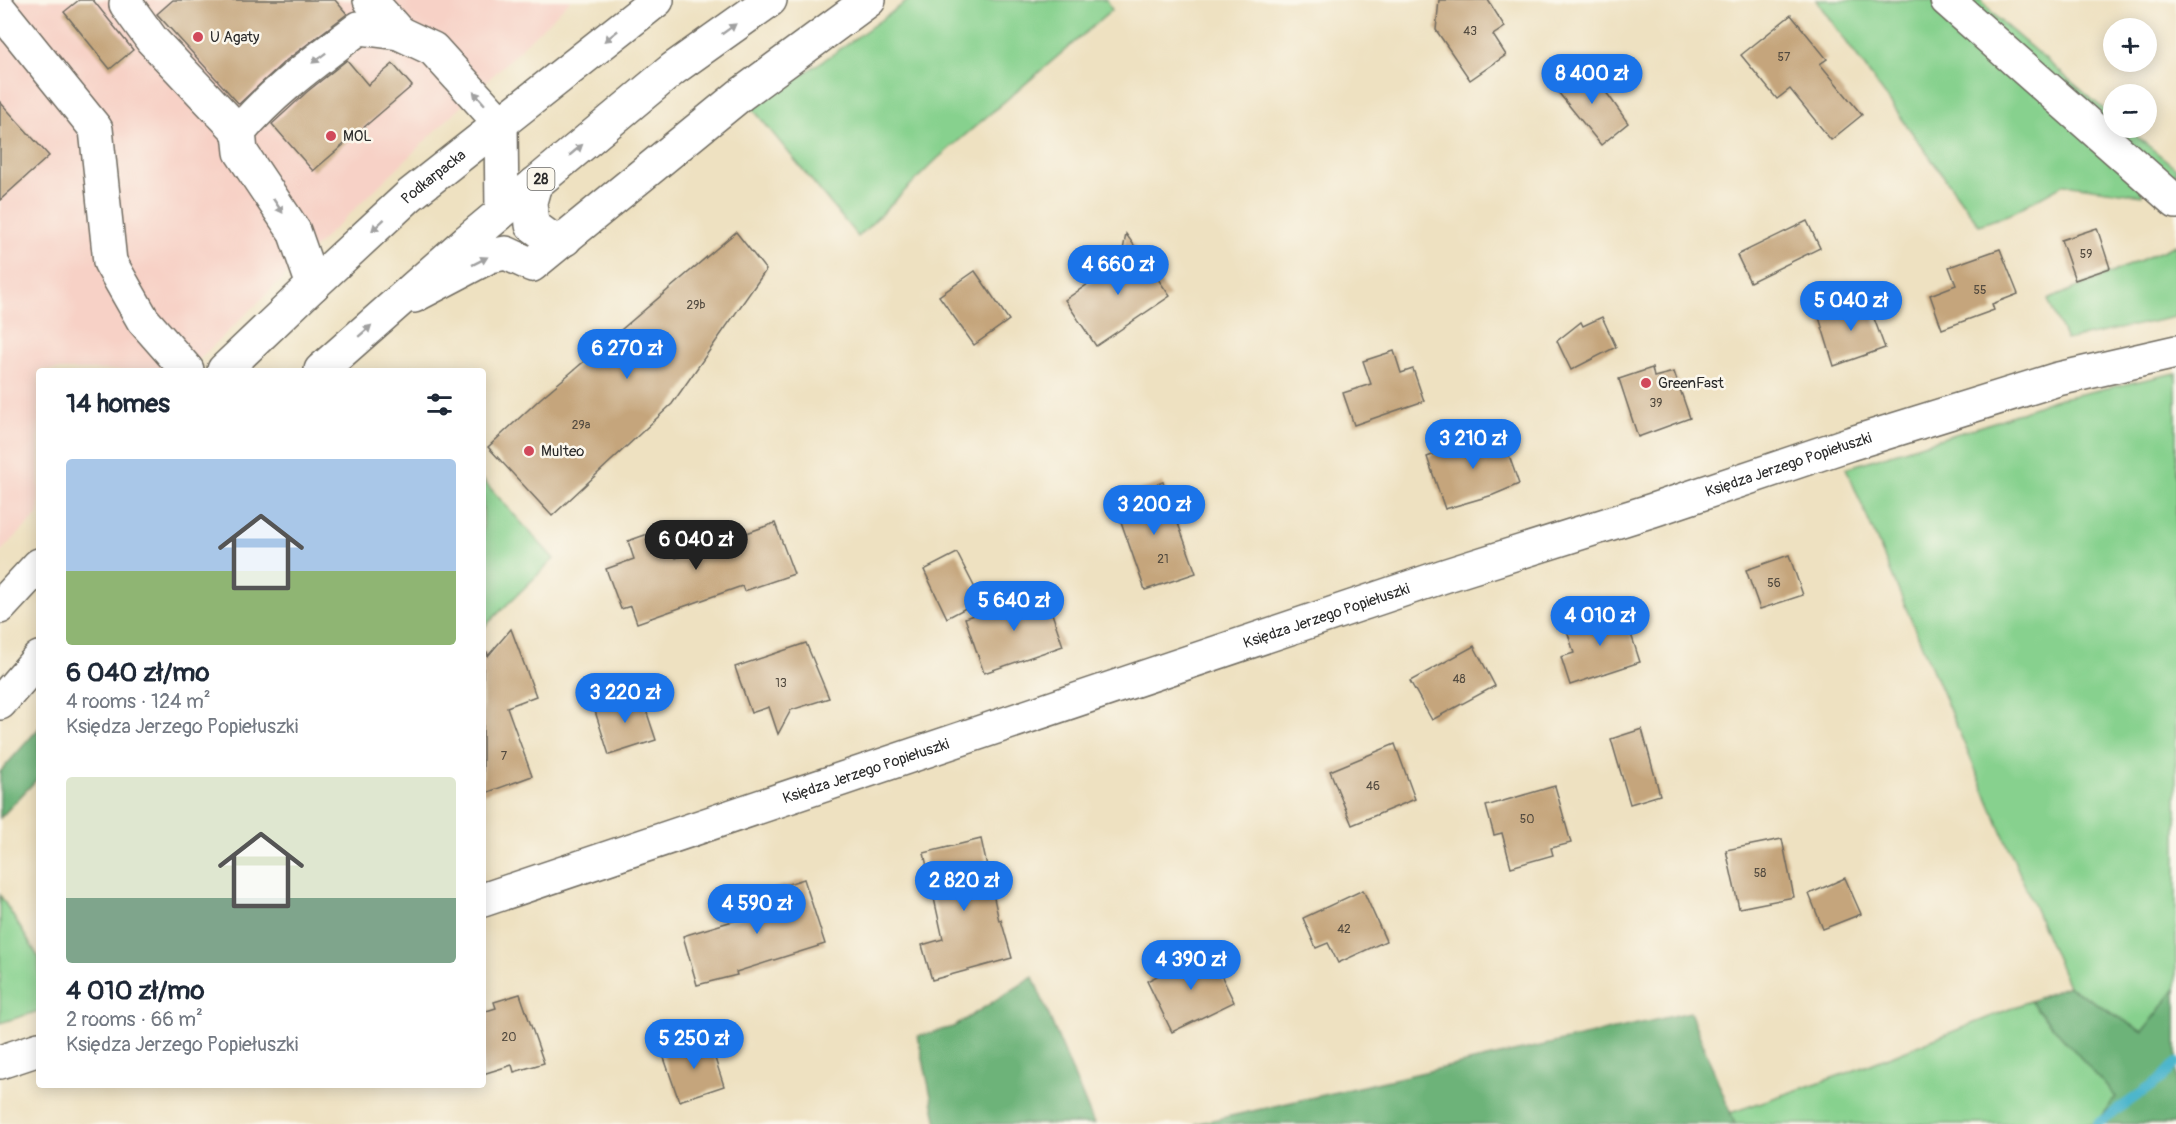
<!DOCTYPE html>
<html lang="en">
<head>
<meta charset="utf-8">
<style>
	:root { --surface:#fff; --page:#f2f2f3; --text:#1f2937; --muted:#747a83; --accent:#1a73e8 }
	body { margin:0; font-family:Pangolin,sans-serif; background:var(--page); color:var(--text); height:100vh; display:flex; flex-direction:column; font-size:22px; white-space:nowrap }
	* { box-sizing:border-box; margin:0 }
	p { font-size:20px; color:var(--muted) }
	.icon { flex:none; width:33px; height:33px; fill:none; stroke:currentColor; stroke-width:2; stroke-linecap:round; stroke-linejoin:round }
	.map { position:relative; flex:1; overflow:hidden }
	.side { position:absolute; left:36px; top:368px; width:450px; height:720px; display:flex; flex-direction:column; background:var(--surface); border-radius:6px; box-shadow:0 3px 15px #0003 }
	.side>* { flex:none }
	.controls { position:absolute; left:2103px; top:18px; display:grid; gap:12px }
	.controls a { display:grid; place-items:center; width:54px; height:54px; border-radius:50%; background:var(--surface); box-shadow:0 3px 15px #0003; font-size:30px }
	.price { position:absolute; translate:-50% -51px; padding:0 14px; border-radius:21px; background:var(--accent); color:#fff; font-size:20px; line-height:39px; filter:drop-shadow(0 2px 3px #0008) }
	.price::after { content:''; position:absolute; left:50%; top:36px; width:18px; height:14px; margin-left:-9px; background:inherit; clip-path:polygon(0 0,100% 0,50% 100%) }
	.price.current { background:#222; color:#fff }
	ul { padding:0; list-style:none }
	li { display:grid; align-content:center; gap:12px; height:318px; padding:0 30px }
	li span { display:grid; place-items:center; height:186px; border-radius:6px; color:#555 }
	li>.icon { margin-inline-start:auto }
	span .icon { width:108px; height:108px; fill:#fffc; stroke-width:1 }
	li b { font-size:26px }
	h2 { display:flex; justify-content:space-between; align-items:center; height:72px; padding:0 30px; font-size:26px }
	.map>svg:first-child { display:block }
</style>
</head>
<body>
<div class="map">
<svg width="2176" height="1124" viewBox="0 0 2176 1124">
	<rect width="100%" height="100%" fill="#fbf7ec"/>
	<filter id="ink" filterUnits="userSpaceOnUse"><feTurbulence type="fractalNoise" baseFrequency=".0167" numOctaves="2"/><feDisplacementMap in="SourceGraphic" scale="12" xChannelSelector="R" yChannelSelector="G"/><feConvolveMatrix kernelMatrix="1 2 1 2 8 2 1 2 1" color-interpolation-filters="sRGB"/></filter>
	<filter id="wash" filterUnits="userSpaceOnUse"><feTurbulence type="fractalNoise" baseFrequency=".008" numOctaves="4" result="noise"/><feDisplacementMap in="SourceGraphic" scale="24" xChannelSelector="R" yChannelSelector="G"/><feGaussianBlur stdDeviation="1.35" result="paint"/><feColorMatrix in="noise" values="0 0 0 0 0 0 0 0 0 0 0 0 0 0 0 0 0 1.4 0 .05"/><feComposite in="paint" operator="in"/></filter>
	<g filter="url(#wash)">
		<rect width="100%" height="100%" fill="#eee1c1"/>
		<!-- built -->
		<polygon fill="#f7d1c6" points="0,0 571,0 188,370 39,370 39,514 0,552"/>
		<!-- green -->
		<g fill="#87d18e" stroke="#597e5c" stroke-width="1.5">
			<polygon points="909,0 1107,0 1112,10 937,159 858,237 752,108 833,54"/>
			<polygon points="1816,0 1933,0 2142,183 2142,195 2064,184 2010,214 1979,225"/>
			<polygon points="1961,0 1981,0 1998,19 2113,117 2114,128 2126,128 2176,168 2176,187"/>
			<polygon points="2176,245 2176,317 2066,340 2048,300"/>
			<polygon points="2176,373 2176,989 2143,1032 2068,986 1846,468 1997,421 2053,400"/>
			<polygon points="483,480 554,559 483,628"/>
			<polygon points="0,895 39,958 39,1011 0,1023"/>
			<polygon points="2030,1001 2116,1097 2095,1124 1735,1124 1730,1113 1861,1068"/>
		</g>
		<!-- forest -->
		<g fill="#6db379" stroke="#4c6f52" stroke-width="1.5">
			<polygon points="39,728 39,777 0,818 0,772"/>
			<polygon points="1033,977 1094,1124 937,1124 918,1036 953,1027"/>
			<polygon points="2068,986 2143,1032 2176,989 2176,1124 2095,1124 2116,1097 2030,1001"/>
			<polygon points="1690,1012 1735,1124 1195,1124"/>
		</g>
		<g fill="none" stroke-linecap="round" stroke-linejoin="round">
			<!-- stream -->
			<polyline stroke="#4eb6cc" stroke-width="10" points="2097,1124 2160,1080 2176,1063"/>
		</g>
		<g id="blocks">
			<!-- building -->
			<g fill="#c5a57b">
				<polygon points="79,0 93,0 133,50 110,69 64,12"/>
				<polygon points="173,0 335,0 347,14 284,62 239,104 157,14"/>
				<polygon points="1439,0 1488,0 1505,27 1493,35 1506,55 1470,80 1436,30"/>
				<polygon points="1791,15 1827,59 1820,64 1862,115 1831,140 1790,89 1777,99 1741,55"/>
				<polygon points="347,60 368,85 393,64 412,86 313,171 272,124 308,91"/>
				<polygon points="1582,65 1609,96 1628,123 1601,145 1554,87"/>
				<polygon points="0,102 49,156 0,200"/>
				<polygon points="1807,221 1820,248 1750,282 1737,255"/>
				<polygon points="2097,228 2110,268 2075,280 2061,240"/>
				<polygon points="736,232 766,270 672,404 552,516 488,447 541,398"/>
				<polygon points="1126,234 1170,296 1096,346 1065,300 1121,261"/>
				<polygon points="2000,249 2018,294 1992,304 1994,310 1942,329 1930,295 1956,285 1949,267"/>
				<polygon points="975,271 1009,320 974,345 939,296"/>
				<polygon points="1866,297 1885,348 1834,366 1818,314"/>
				<polygon points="1602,317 1616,347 1571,370 1557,341 1581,322 1583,326"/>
				<polygon points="1394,351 1401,373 1413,369 1424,401 1354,425 1343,393 1371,384 1363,361"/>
				<polygon points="1652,368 1654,377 1674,372 1690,418 1638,437 1619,379"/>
				<polygon points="1500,430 1519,484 1493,495 1445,509 1427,457"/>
				<polygon points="1163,482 1196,573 1145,590 1113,499"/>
				<polygon points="775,523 794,574 744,591 742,586 637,623 631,606 621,609 606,569 634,559 628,541 659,530 665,548 672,546 676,558"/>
				<polygon points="957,553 981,600 947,618 924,570"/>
				<polygon points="1789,555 1803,595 1760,609 1746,570"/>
				<polygon points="1044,590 1063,646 984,673 965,618"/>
				<polygon points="1623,609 1640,662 1570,685 1561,657 1574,653 1566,627"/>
				<polygon points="511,629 536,696 507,707 532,776 483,794 483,652 487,652 488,656"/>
				<polygon points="806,643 829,698 791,710 778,734 769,707 751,713 735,667"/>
				<polygon points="1474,646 1495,686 1432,720 1410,681"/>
				<polygon points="640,692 656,740 609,755 594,708"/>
				<polygon points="1642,729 1660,795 1630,804 1611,739"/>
				<polygon points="1395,744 1415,799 1352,825 1330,771"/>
				<polygon points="1555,786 1571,843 1551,848 1553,855 1511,867 1502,833 1494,835 1486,806"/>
				<polygon points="981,839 999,921 1001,920 1012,958 932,980 922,945 943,939 924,853"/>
				<polygon points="1782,839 1794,897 1739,908 1726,850"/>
				<polygon points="1845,878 1861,914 1823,929 1809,894"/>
				<polygon points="804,879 825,944 736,972 737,975 697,985 683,936 756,914 750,896"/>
				<polygon points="1363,890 1386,941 1338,963 1328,943 1316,948 1303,918"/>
				<polygon points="1209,950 1234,1002 1172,1032 1147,981"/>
				<polygon points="520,994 544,1063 514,1072 512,1065 483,1074 483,1012 496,1008 494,1002"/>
				<polygon points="709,1040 724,1086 679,1101 663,1055"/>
			</g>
		</g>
	</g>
	<g filter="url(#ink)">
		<use href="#blocks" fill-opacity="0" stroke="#6f6b60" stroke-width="1.5"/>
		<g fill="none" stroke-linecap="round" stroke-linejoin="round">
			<defs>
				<g id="minor">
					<polyline points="127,0 126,4 152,40 239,132"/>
					<polyline points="370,0 399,33"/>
					<polyline points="1947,0 2176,202"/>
					<polyline points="0,10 96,129 110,262 143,320 187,370"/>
					<polyline points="535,184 530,202 532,225 551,239 565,239"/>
					<path d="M313,285L294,231L241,152L239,132C273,91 317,60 359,28L399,33L433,49L501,124L502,211"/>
					<polyline points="414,296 490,256 506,253 532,265 740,95 869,0"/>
					<path id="s1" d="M483,900L1444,576L1653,510L1849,444L2058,379L2176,352"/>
					<polyline points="0,1062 39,1049"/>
				</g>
				<g id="major">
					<path id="s2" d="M224,370L313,285L410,195L657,0"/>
					<polyline points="321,370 467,241 673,69 770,0"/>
					<polyline points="0,607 39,565"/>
					<polyline points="0,703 39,658"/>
				</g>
			</defs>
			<!-- minor casing -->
			<use href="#minor" stroke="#6f6b60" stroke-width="36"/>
			<!-- major casing -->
			<use href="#major" stroke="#6f6b60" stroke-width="36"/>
			<!-- minor -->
			<use href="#minor" stroke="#fff" stroke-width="33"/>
			<!-- major -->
			<use href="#major" stroke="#fff" stroke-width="33"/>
		</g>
		<!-- one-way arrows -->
		<defs><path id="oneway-solid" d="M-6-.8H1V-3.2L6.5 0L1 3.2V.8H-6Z" transform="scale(1.5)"/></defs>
		<g fill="#a0a0a0">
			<use href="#oneway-solid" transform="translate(729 29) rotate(-36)"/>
			<use href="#oneway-solid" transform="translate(611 36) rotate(142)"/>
			<use href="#oneway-solid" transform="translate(319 58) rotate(143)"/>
			<use href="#oneway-solid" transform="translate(479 98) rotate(-131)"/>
			<use href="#oneway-solid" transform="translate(576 150) rotate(-40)"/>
			<use href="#oneway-solid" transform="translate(278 206) rotate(56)"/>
			<use href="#oneway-solid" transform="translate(378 225) rotate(137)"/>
			<use href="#oneway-solid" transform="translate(480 261) rotate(-27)"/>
			<use href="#oneway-solid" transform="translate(365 331) rotate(-41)"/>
		</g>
	</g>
	<!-- markers -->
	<g fill="#d1495b" stroke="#fbf7ec" stroke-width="2">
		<circle cx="198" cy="37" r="6"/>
		<circle cx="331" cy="136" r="6"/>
		<circle cx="1646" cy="383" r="6"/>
		<circle cx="529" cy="451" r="6"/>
	</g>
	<g text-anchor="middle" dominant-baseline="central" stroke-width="5" stroke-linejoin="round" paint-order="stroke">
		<!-- number labels -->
		<g font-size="12" fill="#524a3f">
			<text x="1470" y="31">43</text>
			<text x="1784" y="57">57</text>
			<text x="2086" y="254">59</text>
			<text x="1980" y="290">55</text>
			<text x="696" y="305">29b</text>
			<text x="1656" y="403">39</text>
			<text x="581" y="425">29a</text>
			<text x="1163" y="559">21</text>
			<text x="1774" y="583">56</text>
			<text x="1459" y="679">48</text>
			<text x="781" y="683">13</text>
			<text x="504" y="756">7</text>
			<text x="1373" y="786">46</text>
			<text x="1527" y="819">50</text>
			<text x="1760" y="873">58</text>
			<text x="1344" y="929">42</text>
			<text x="509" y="1037">20</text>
		</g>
		<!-- shield labels -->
		<rect fill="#fbf7ec" stroke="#696865" stroke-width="1.5" x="527.5" y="168" width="27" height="22" rx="4.5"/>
		<g font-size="14" font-weight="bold" fill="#2b2b2b">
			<text x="541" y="179">28</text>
		</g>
		<!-- poi labels -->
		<g font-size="15" fill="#2b2b2b" stroke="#fbf7ec" text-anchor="start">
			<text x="210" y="37">U Agaty</text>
			<text x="343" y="136">MOL</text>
			<text x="1658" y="383">GreenFast</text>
			<text x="541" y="451">Multeo</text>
		</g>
		<!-- street labels -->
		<g font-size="15" fill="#2b2b2b" stroke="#fbf7ec">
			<text stroke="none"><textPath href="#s2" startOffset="285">Podkarpacka</textPath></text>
			<text stroke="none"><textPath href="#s1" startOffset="1376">Księdza Jerzego Popiełuszki</textPath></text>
			<text stroke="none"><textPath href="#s1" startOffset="890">Księdza Jerzego Popiełuszki</textPath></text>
			<text stroke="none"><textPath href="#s1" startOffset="404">Księdza Jerzego Popiełuszki</textPath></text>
		</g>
	</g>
</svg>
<div class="controls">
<a>+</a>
<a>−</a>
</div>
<b class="price" style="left:1592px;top:105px">8 400 zł</b>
<b class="price" style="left:1118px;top:296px">4 660 zł</b>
<b class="price" style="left:1851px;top:332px">5 040 zł</b>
<b class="price" style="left:627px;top:380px">6 270 zł</b>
<b class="price" style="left:1473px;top:470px">3 210 zł</b>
<b class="price" style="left:1154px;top:536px">3 200 zł</b>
<b class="price current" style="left:696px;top:571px">6 040 zł</b>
<b class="price" style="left:1014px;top:632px">5 640 zł</b>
<b class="price" style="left:1600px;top:647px">4 010 zł</b>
<b class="price" style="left:625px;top:724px">3 220 zł</b>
<b class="price" style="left:964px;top:912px">2 820 zł</b>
<b class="price" style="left:757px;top:935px">4 590 zł</b>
<b class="price" style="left:1191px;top:991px">4 390 zł</b>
<b class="price" style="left:694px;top:1070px">5 250 zł</b>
<section class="side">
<h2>14 homes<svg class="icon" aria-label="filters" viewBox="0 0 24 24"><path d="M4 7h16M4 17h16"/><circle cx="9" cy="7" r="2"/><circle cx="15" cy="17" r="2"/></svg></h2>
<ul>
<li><span style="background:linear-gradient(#a9c7e8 60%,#8fb573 0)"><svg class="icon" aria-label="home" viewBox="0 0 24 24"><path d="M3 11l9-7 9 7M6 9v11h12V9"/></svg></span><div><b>6 040 zł/mo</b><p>4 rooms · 124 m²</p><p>Księdza Jerzego Popiełuszki</p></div></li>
<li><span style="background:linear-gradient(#dfe7d0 65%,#7fa58c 0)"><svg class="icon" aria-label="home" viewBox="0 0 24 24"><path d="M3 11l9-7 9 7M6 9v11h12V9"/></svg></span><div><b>4 010 zł/mo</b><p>2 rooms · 66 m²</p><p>Księdza Jerzego Popiełuszki</p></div></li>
</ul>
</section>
</div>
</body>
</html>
